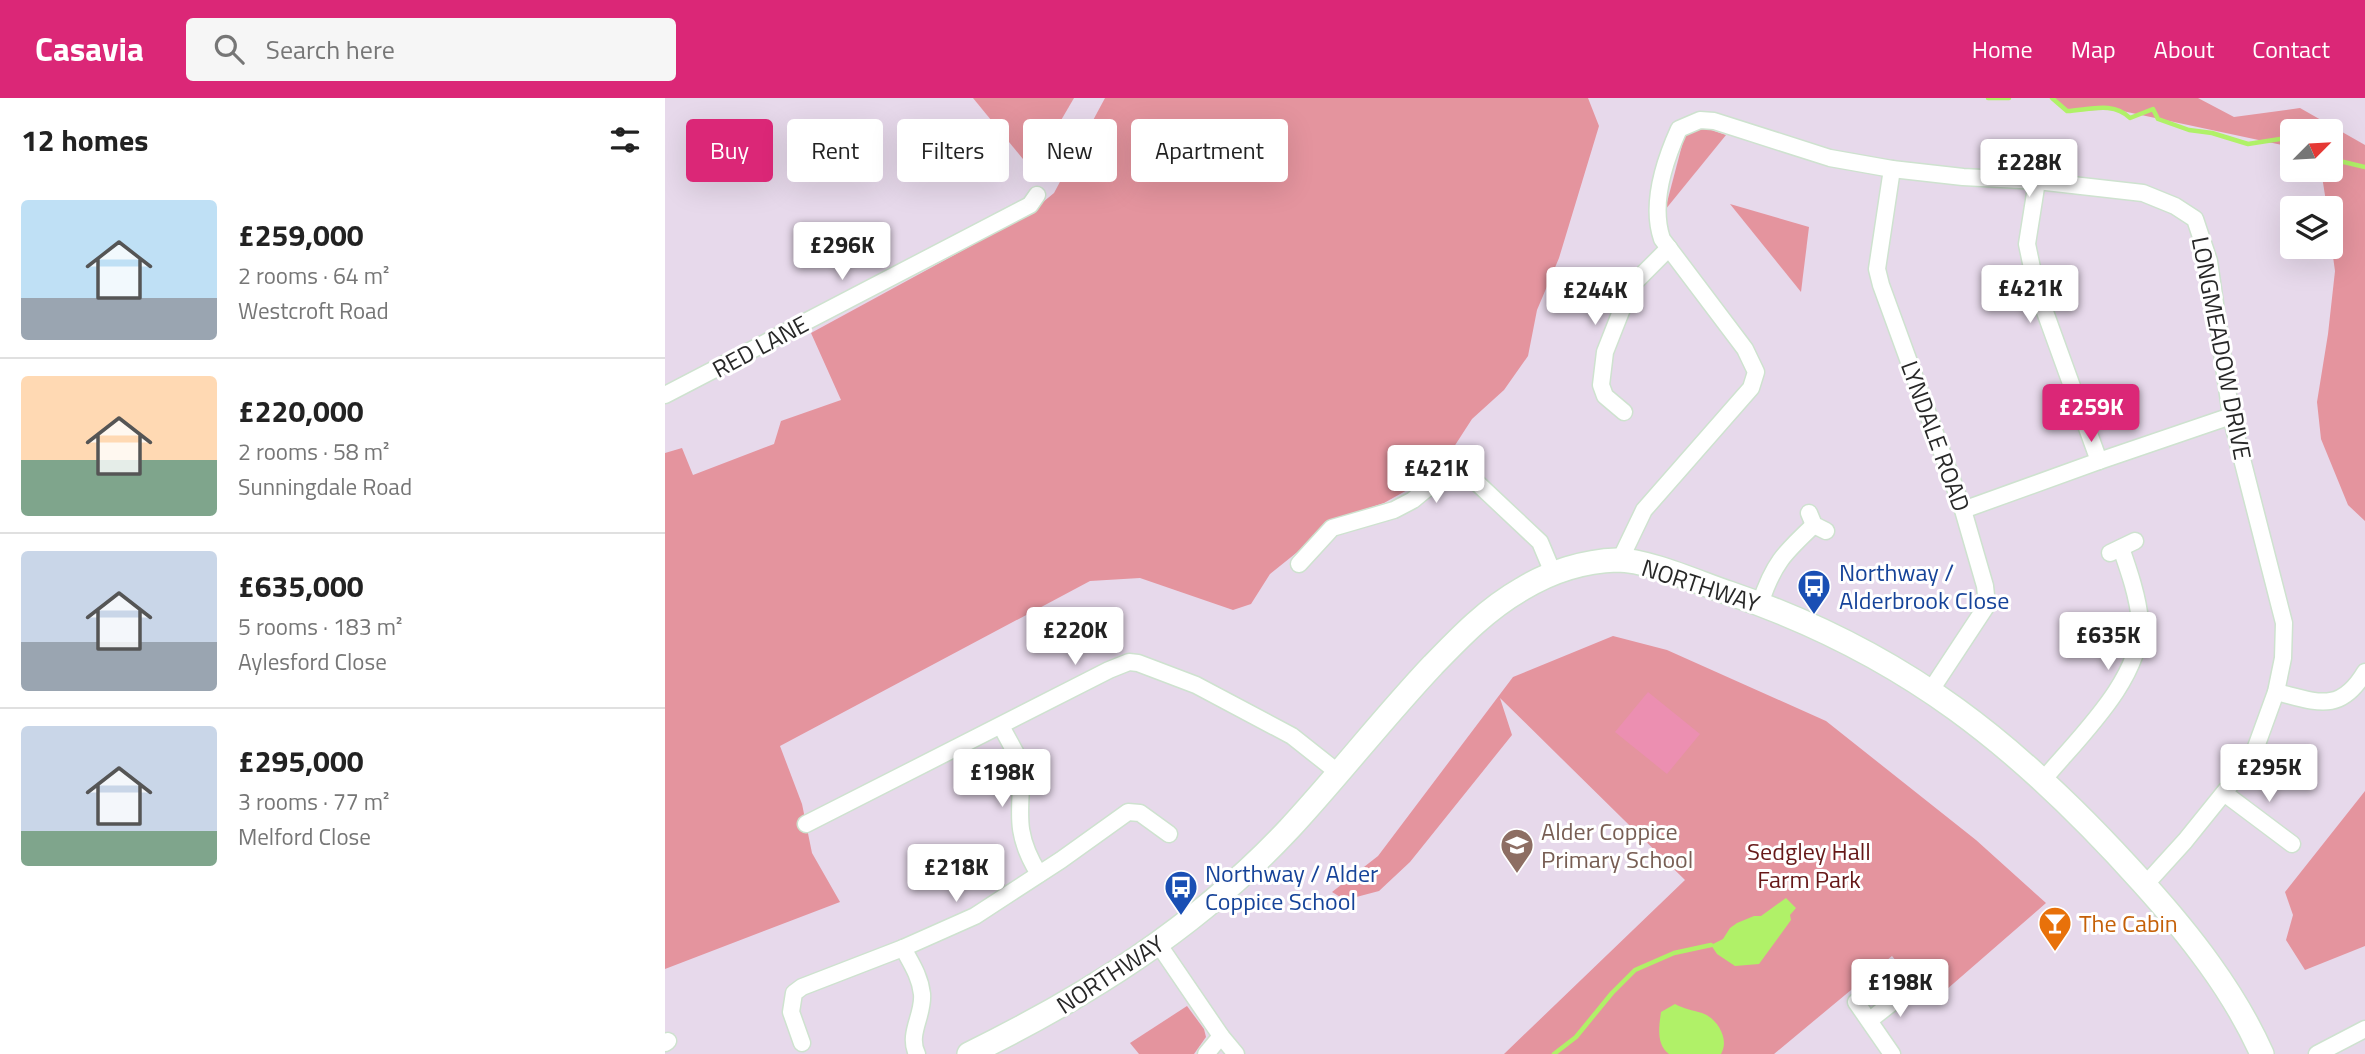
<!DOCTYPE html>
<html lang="en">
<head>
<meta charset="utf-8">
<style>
	:root { --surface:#fff; --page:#f6f6f6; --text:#222; --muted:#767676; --line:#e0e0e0; --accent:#db2777 }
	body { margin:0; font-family:"Titillium Web",sans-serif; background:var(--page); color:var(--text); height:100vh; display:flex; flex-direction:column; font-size:26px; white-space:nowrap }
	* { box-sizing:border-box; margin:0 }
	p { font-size:23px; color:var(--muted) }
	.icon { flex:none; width:38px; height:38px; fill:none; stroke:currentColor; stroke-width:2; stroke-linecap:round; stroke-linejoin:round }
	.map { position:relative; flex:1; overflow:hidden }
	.panel { display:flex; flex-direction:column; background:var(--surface); width:665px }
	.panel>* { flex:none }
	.guide { position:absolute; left:21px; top:21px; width:665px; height:63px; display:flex; gap:14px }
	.needle { width:46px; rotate:66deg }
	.controls { position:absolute; left:1615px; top:21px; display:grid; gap:14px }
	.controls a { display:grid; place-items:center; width:63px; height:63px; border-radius:7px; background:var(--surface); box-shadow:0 7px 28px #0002; font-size:35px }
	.price { position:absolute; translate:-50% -60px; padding:0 16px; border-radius:7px; background:#fff; color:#222; font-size:23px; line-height:46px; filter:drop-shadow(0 2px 4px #0008) }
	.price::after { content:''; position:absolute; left:50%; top:42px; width:21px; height:16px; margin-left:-10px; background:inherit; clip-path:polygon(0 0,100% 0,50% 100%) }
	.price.selected { background:var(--accent); color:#fff }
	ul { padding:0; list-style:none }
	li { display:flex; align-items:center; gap:21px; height:175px; padding:0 21px }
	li+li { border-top:2px solid var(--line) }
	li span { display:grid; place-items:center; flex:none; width:196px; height:140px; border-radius:7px; color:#555 }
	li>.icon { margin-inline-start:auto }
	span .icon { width:84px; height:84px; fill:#fffc; stroke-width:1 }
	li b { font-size:30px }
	h2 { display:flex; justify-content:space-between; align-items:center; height:84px; padding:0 21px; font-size:30px }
	.tag { padding:0 24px; border-radius:7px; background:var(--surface); box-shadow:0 7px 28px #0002; font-size:24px; line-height:63px }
	.tag.selected { background:var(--accent); color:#fff }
	header { display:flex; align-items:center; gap:42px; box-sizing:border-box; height:98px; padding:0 35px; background:var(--accent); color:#fff }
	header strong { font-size:33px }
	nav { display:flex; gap:38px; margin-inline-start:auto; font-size:24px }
	.search { width:490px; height:63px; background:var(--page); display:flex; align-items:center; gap:18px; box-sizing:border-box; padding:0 24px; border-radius:7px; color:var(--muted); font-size:26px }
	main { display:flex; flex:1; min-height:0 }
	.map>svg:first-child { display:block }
</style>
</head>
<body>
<header>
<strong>Casavia</strong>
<div class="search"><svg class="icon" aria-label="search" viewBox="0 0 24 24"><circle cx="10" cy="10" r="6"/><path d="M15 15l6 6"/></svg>Search here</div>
<nav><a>Home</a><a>Map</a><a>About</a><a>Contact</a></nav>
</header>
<main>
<section class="panel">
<h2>12 homes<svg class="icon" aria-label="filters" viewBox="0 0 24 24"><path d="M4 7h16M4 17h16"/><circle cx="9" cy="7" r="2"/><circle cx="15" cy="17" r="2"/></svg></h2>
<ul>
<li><span style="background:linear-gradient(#bfe0f5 70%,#9aa5b1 0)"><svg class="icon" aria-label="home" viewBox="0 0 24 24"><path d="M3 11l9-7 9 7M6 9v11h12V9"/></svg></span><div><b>£259,000</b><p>2 rooms · 64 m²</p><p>Westcroft Road</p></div></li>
<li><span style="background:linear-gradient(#ffd9b3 60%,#7fa58c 0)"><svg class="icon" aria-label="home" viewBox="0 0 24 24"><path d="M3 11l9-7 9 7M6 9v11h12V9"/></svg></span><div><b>£220,000</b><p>2 rooms · 58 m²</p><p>Sunningdale Road</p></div></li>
<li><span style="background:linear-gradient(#c9d6e8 65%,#9aa5b1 0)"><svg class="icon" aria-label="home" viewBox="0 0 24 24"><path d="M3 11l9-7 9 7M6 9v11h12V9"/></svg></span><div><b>£635,000</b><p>5 rooms · 183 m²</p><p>Aylesford Close</p></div></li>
<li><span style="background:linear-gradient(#c9d6e8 75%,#7fa58c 0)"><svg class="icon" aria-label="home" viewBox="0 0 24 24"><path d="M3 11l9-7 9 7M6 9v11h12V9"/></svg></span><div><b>£295,000</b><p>3 rooms · 77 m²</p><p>Melford Close</p></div></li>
</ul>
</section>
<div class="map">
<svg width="1700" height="956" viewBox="0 0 1700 956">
	<rect width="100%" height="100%" fill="#e7d9eb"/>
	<!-- green -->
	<g fill="#e4949e">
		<polygon points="308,0 409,0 367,72"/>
		<polygon points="440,0 923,0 934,28 894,160 872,212 863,258 839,292 807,321 785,355 760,382 719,405 676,419 605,476 586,506 568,512 475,480 425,483 115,648 137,706 147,755 175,804 0,871 0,355 17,350 28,377 109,346 116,323 176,302 146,235 361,118 389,95"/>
		<polygon points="1387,0 1533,0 1569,19 1635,10 1700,47 1700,423 1683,407 1656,341 1652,304 1663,236 1670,173 1666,144 1666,110 1662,110 1656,72 1666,72 1666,33 1628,33 1627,49 1448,11 1402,14"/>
		<polygon points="1043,31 1061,37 1000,112 1020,36 1029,32"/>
		<polygon points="1065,106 1144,129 1136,194"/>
		<polygon points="948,538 1002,552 1161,623 1311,742 1381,805 1266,905 1227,858 1109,956 839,956 1020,782 835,600 847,637 745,764 714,793 680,802 667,794 713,758 848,579"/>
		<polygon points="1700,693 1700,848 1640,872 1621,842 1628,817 1620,794"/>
		<polygon points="522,908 539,931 541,939 529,956 474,956 465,945"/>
	</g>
	<!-- pitch -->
	<polygon fill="#ec8fb1" points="983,594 1035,636 1002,676 950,634"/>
	<!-- water -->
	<g fill="#b0f168">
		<polygon points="1121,800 1131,810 1125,817 1126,822 1094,866 1070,868 1052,856 1046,847 1058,841 1065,830 1072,825 1089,818 1096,818"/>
		<path d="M1010,906C1019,911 1027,912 1037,915C1052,920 1065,941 1056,956H1004C991,946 994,929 996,914Z"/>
	</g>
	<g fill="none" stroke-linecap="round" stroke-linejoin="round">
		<!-- stream -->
		<g stroke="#b0f168" stroke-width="4.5">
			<polyline points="1323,0 1344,0"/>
			<path d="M1387,0L1402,13C1424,12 1448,3 1465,20L1488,11L1493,21L1524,32L1547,35L1583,46L1628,39"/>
			<polyline points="1666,61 1700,69"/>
			<polyline points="889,956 911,939 947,895 970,872 1009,855 1046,847"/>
		</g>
		<defs>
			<g id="street">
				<polyline points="1227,71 1212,171 1216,187 1298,412 1320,488 1322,507 1266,592"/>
				<polyline points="1372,83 1362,146 1371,189 1434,363"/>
				<polyline points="0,297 365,107 372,97"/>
				<polyline points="959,314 940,298 936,287 940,254 966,188 1004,150"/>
				<polyline points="1298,412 1434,363 1566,318"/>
				<polyline points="1144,415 1149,427 1161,433"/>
				<polyline points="1445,455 1470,443"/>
				<path d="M955,462L979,412L1086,290L1091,274L1080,251L997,141C985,106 999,64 1014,31L1035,22L1049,23L1165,60L1227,71L1298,79L1372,83L1478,95L1510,108L1530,121L1544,163L1566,318L1619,525L1618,560L1611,594L1587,660L1520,743L1480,787"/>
				<polyline points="634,466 667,430 729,412 748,402 777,378 793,374 808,381 875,444 888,475"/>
				<path d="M1095,506C1108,466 1119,455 1149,427"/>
				<path d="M1611,594C1652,604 1675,616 1700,574"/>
				<path d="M336,628L355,663L357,672C355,716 349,736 374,776"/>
				<path d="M1379,681C1413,640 1478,580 1475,523C1473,499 1464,473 1456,450"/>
				<polyline points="1559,695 1627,746"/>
				<polyline points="141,726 444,572 464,564 473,565 531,587 627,638 675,676"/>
				<polyline points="494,847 556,938 571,956"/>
				<path d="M238,850C246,865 255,878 257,896C259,917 242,936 252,956"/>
				<polyline points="1191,904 1227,956"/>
				<polyline points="1205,922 1243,892"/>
				<polyline points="0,945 3,943"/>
				<polyline points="137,945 126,914 129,895 137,889 238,850 310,818 396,762 463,714 475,715 504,736"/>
				<polyline points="541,956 556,938"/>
				<polyline points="1652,956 1700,931"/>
			</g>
			<path id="secondary" d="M304,956C424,897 532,829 624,731C674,677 718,620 768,567C796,538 822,511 857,491C885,474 919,463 952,462C983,462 1034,485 1064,495C1240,555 1355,648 1478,785C1524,836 1569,893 1597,956"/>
		</defs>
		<!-- street casing -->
		<use href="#street" stroke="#cee2cf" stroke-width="19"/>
		<!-- secondary casing -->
		<use href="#secondary" stroke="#cee2cf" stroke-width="26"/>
		<!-- street -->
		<use href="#street" stroke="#fff" stroke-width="16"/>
		<!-- secondary -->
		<use href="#secondary" stroke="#fff" stroke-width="23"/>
	</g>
	<!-- icons -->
	<defs>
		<symbol id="bus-pin" viewBox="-11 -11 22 30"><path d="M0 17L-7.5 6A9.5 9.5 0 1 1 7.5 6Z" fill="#1a4fb4" stroke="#fff"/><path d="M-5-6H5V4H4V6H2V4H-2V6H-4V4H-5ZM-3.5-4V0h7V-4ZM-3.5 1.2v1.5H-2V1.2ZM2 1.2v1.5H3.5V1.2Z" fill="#fff"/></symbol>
		<symbol id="school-pin" viewBox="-11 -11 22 30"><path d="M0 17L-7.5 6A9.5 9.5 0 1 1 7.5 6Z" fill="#8d6e63" stroke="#fff"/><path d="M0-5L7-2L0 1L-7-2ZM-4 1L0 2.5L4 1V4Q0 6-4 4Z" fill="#fff"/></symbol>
		<symbol id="bar-pin" viewBox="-11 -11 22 30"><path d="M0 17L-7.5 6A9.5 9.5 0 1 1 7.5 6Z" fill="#e8710a" stroke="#fff"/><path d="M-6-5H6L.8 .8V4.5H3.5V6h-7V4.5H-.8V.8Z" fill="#fff"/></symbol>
	</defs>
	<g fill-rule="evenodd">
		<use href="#bus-pin" x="1130" y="469" width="38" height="52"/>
		<use href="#school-pin" x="833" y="728" width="38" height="52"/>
		<use href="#bus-pin" x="497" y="770" width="38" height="52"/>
		<use href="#bar-pin" x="1371" y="806" width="38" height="52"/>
	</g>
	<g text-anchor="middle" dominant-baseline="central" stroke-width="6" stroke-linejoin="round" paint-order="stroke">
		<!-- street labels -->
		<g font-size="24" fill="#282828" stroke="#fff">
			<text transform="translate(95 248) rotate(-28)">RED LANE</text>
			<text transform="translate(1557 250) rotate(79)">LONGMEADOW DRIVE</text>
			<text transform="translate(1271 338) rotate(70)">LYNDALE ROAD</text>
			<text transform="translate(1036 487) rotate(18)">NORTHWAY</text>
			<text transform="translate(445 876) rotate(-33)">NORTHWAY</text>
		</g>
		<!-- transit labels -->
		<g font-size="24" fill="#164399" stroke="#fff" text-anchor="start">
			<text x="1174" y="474">Northway /<tspan x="1174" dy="28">Alderbrook Close</tspan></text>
			<text x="540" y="775">Northway / Alder<tspan x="540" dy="28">Coppice School</tspan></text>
		</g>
		<!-- education labels -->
		<g font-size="24" fill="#785e54" stroke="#fff" text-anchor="start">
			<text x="876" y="733">Alder Coppice<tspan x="876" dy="28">Primary School</tspan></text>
		</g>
		<!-- park labels -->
		<g font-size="24" fill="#661818" stroke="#fff">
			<text x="1144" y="753">Sedgley Hall<tspan x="1144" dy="28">Farm Park</tspan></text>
		</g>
		<!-- food labels -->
		<g font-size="24" fill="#c56008" stroke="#fff" text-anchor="start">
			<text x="1414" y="825">The Cabin</text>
		</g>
	</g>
</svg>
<div class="controls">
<a><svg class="needle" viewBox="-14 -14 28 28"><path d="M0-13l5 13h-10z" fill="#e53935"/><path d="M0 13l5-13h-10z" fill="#767676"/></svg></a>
<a><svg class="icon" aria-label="layers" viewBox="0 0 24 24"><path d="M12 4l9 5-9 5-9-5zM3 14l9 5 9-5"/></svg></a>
</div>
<b class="price" style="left:1364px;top:101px">£228K</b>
<b class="price" style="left:177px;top:184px">£296K</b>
<b class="price" style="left:1365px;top:227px">£421K</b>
<b class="price" style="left:930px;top:229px">£244K</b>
<b class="price selected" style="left:1426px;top:346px">£259K</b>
<b class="price" style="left:771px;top:407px">£421K</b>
<b class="price" style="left:410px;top:569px">£220K</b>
<b class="price" style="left:1443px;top:574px">£635K</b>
<b class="price" style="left:1604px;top:706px">£295K</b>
<b class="price" style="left:337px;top:711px">£198K</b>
<b class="price" style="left:291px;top:806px">£218K</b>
<b class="price" style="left:1235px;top:921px">£198K</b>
<div class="guide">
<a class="tag selected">Buy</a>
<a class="tag">Rent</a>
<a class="tag">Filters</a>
<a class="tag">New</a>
<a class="tag">Apartment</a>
</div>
</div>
</main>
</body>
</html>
